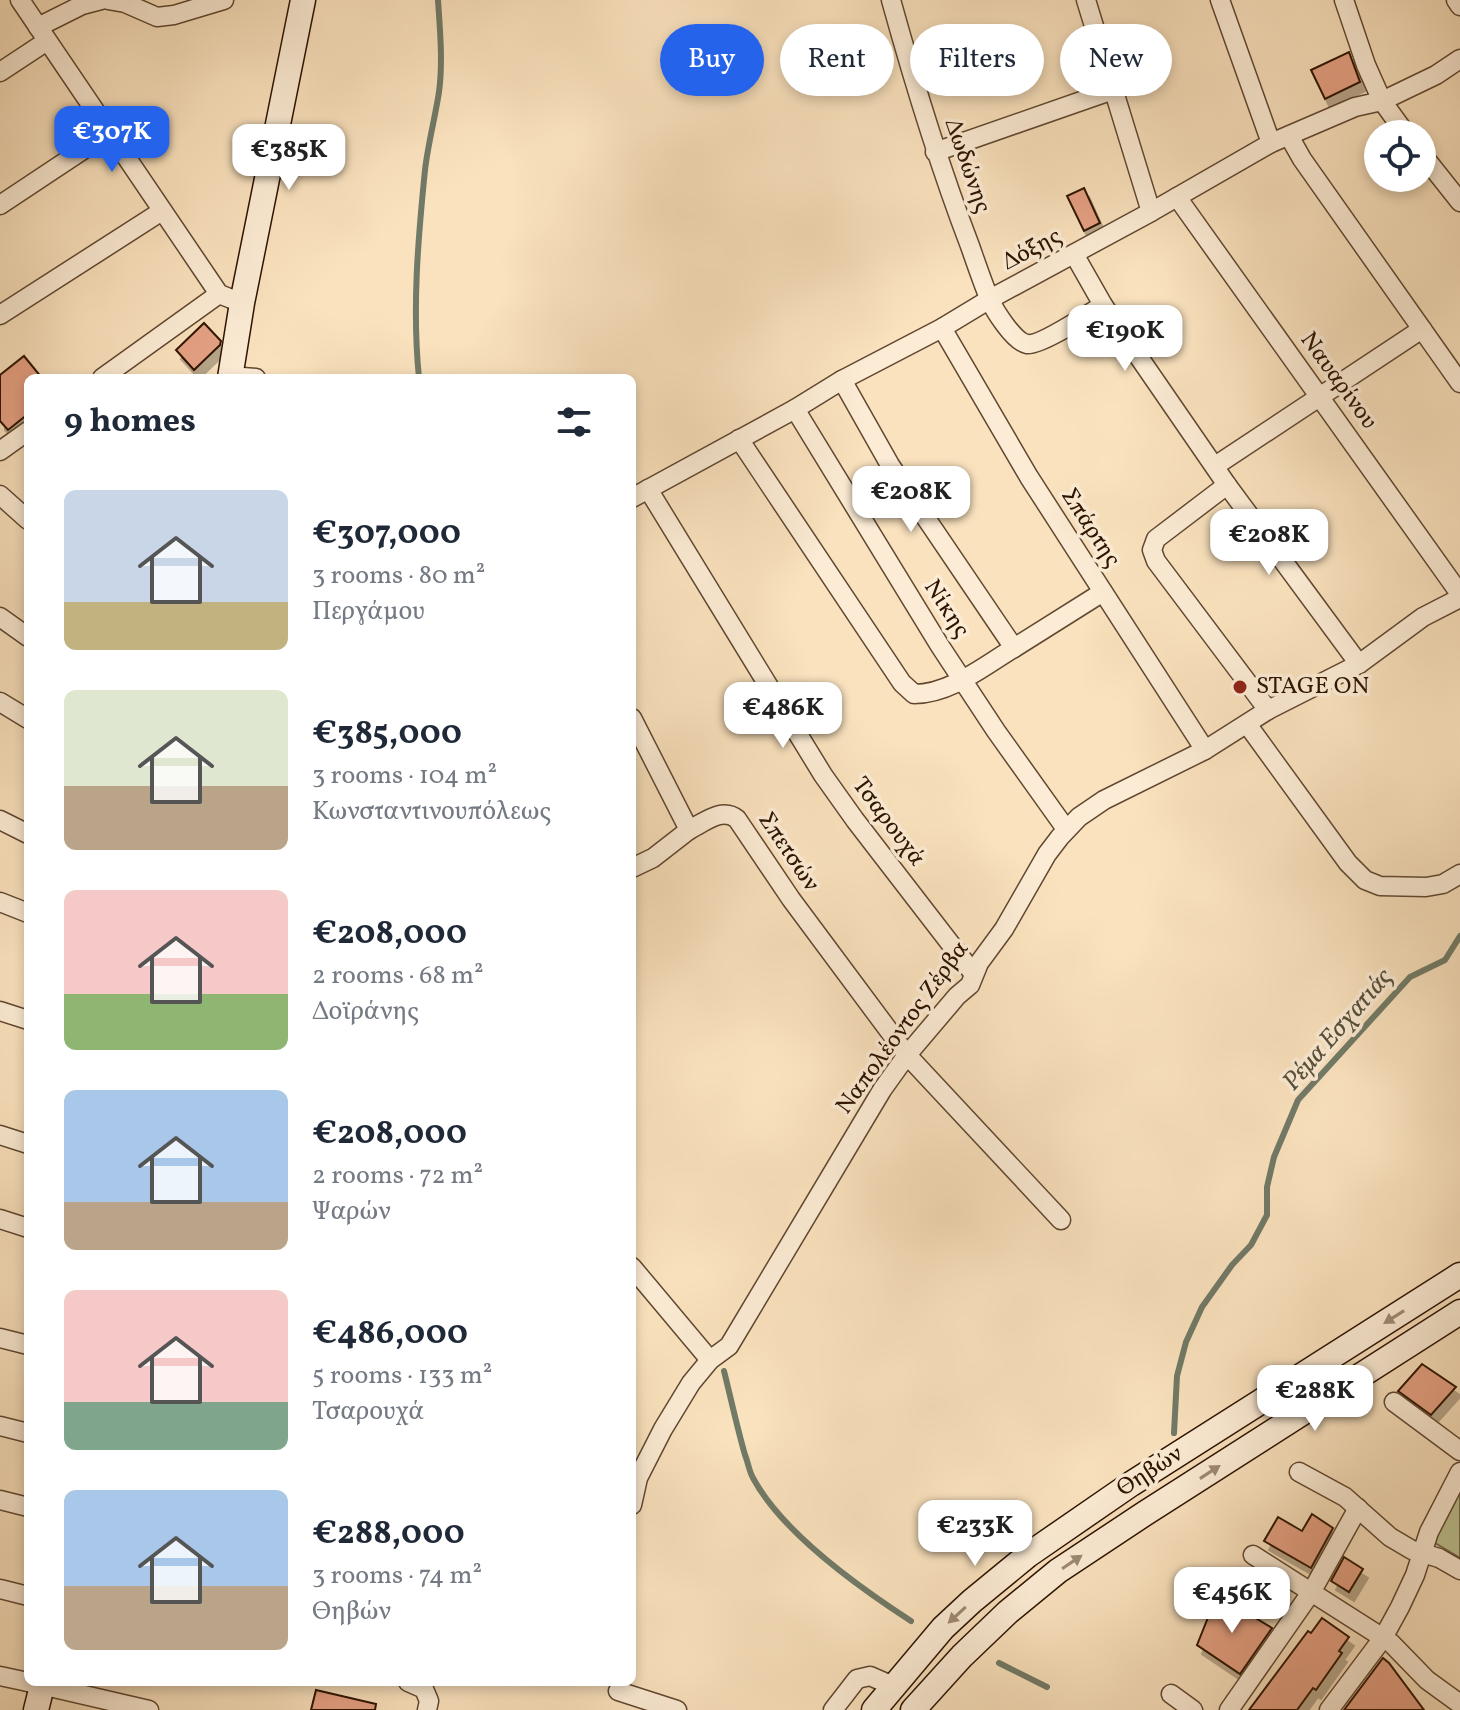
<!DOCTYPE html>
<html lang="en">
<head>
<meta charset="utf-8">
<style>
	:root { --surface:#fff; --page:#f2f2f3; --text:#1f2937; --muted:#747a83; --accent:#2563eb }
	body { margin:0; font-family:Vollkorn,serif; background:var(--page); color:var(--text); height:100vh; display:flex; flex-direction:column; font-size:30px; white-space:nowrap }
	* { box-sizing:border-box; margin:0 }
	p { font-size:26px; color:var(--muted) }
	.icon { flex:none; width:44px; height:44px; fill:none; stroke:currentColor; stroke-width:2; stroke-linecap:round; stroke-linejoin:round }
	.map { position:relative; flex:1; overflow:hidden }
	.side { position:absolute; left:24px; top:374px; width:612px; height:1312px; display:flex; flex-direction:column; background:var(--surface); border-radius:12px; box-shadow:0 4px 12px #0003 }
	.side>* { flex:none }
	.hud { position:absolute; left:660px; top:24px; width:680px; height:72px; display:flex; gap:16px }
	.tools { position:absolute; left:1364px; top:120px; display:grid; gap:16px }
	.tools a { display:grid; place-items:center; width:72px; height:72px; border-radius:50%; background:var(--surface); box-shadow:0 4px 12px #0003; font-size:40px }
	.price { position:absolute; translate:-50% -68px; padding:0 18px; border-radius:16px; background:#fff; color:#222; font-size:26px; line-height:52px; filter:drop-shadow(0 2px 4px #0008) }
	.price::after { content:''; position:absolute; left:50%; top:48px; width:24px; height:18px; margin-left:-12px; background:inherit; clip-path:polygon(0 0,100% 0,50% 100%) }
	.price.current { background:var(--accent); color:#fff }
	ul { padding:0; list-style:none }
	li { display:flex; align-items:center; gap:24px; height:200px; padding:0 40px }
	li span { display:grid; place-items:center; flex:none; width:224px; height:160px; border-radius:12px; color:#555 }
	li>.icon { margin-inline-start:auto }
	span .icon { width:96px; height:96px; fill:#fffc; stroke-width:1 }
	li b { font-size:34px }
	h2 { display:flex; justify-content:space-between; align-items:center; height:96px; padding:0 40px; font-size:34px }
	.chip { padding:0 28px; border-radius:36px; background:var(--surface); box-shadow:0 4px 12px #0003; font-size:28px; line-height:72px }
	.chip.current { background:var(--accent); color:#fff }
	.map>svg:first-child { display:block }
</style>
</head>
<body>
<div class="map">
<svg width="1460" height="1710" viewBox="0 0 1460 1710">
	<defs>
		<filter id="shadow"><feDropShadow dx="5" dy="9" stdDeviation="0" flood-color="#0004"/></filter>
	</defs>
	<rect width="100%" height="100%" fill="#fae2be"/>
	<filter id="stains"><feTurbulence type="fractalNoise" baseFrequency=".0025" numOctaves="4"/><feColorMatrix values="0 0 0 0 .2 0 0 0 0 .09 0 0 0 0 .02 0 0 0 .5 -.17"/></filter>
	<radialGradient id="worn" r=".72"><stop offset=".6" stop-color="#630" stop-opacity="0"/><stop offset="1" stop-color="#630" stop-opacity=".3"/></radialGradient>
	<!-- green -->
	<polygon fill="#bdc393" stroke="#756b4a" stroke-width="2" points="1460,1485 1460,1558 1435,1543 1434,1534"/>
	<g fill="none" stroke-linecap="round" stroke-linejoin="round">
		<!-- stream -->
		<g stroke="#717a67" stroke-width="6">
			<path d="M419,378C412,309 418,239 425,170C428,144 435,118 439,92C443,62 440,30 438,0"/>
			<path d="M724,1371C731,1399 737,1427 745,1455C748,1462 749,1471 753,1478C782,1532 860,1588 911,1621"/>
			<polyline points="1174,1433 1177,1376 1186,1342 1202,1307 1232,1265 1251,1245 1267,1215 1267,1187 1274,1157 1298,1100 1410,977 1445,960 1460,936"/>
			<polyline points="999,1663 1047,1687"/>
		</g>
	</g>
	<!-- building -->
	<g fill="#e6a184" stroke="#2d1300" stroke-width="2" filter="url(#shadow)">
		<polygon points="1349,52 1360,82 1325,99 1311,70"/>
		<polygon points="1084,188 1100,223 1084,231 1067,196"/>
		<polygon points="204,323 221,341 220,345 194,370 176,350"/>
		<polygon points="24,356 42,378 28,378 28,414 8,430 0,421 0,375"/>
		<polygon points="1422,1364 1456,1387 1431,1415 1398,1391"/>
		<polygon points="1312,1514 1333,1528 1311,1568 1264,1541 1278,1517 1302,1531"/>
		<polygon points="1344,1557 1363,1569 1349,1592 1331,1581"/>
		<polygon points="1217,1595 1272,1628 1240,1674 1197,1645"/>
		<polygon points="1322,1618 1349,1637 1339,1651 1342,1653 1316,1690 1313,1688 1297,1710 1249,1710 1308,1631 1311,1633"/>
		<polygon points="1383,1658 1389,1663 1424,1710 1344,1710"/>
		<polygon points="316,1690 376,1704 375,1710 311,1710"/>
	</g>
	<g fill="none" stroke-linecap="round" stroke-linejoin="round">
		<defs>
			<g id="street">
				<polyline points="20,0 219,294 242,303"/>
				<polyline points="108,0 125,3 157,17 174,15 224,0"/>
				<path d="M891,0C914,83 939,165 970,246C976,263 982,281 989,298C994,310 1014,342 1027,344C1040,346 1090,313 1103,305"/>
				<polyline points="1086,0 1151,212"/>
				<polyline points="1220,0 1271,143"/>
				<polyline points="1344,0 1366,65 1382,101 1406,134"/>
				<polyline points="1456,0 1460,6"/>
				<polyline points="38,27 82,5 101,0"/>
				<polyline points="0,72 47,41"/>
				<polyline points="1289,136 1302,159 1460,383"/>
				<polyline points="935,152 1113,90"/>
				<polyline points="1422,154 1460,202"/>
				<polyline points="1177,197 1460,594"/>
				<polyline points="0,205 110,132"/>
				<polyline points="1074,254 1103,305 1227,485 1359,664"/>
				<polyline points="0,315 162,211"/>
				<polyline points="942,328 1029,477 1205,750"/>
				<polyline points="230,376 256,378"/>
				<polyline points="102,378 219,294"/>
				<polyline points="795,409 940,646 996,731 1066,829"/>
				<path d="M739,439L902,683L914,694C950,694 984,666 1014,648L890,465L842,380"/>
				<polyline points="0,451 28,431"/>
				<polyline points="1215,466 1422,329"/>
				<polyline points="1227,485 1156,539 1152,550 1156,561 1268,710"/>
				<polyline points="648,489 823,775 855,820 973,973"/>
				<polyline points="0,495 28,520"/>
				<polyline points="632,498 795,409 842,380 942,328 990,299 1151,212 1271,143 1355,107 1382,101 1436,75 1460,59"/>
				<polyline points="0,617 28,637"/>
				<polyline points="1014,648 1103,592"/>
				<polyline points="0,702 28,719"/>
				<path d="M632,718L689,830C705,822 722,807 737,819L791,899L907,1055L1061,1220"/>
				<polyline points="1247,724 1348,863 1365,880 1380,886 1426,887 1443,884 1460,874"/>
				<polyline points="0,820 28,834"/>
				<polyline points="632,868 653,858 689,830"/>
				<polyline points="0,902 28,913"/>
				<polyline points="0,1011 28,1020"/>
				<polyline points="0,1135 28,1144"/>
				<polyline points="0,1219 28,1228"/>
				<polyline points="632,1267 710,1360"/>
				<polyline points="0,1338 28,1345"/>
				<polyline points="1394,1402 1460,1451"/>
				<polyline points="0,1426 28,1433"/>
				<polyline points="1299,1472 1345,1497 1390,1537 1412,1550 1439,1558 1460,1570"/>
				<polyline points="0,1500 28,1507"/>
				<polyline points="632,1505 638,1478 663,1429 691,1383 710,1360 729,1346 882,1090 907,1055 957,996 970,985 979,963 1004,929 1047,854 1060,837 1079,817 1104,800 1205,750 1268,710 1359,664 1423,617 1460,598"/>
				<polyline points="1253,1555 1391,1643 1427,1680 1460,1704"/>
				<polyline points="0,1589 28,1596"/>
				<polyline points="0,1676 28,1682"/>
				<polyline points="28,1682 149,1710"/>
				<polyline points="408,1682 424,1689 429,1701 427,1710"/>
				<polyline points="618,1691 677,1710"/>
				<polyline points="1171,1694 1193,1710"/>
				<polyline points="833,1710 857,1679 870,1676 893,1686"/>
				<polyline points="1229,1710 1312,1591 1358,1508"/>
				<polyline points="1329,1710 1383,1638 1400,1607 1415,1575 1429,1532 1460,1472"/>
			</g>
			<g id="secondary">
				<polyline points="230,378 242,303 303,0"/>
				<polyline points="36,1710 43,1682"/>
				<polyline points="874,1710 943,1628 972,1601 1028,1555 1131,1484 1460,1275"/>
				<polyline points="913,1710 962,1656 1008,1612 1058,1571 1144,1514 1460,1312"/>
			</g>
		</defs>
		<!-- street casing -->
		<use href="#street" stroke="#604730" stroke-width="21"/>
		<!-- secondary casing -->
		<use href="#secondary" stroke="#2d1300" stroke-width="27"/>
		<!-- street -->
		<use href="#street" stroke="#fcecd5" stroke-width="18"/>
		<!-- secondary -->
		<use href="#secondary" stroke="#fcecd5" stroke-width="24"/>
	</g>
	<!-- one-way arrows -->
	<defs><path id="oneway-solid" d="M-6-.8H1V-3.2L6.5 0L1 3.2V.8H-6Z" transform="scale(2)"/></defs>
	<g fill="#9f8a75">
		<use href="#oneway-solid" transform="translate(1394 1317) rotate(148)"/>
		<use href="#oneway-solid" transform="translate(1210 1472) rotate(-33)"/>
		<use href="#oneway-solid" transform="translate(1072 1562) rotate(-34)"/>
		<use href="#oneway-solid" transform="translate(957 1615) rotate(137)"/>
	</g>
	<!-- markers -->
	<circle fill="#8f2418" stroke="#fcecd5" stroke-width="3" cx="1240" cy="687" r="8"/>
	<g text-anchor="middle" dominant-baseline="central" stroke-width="7" stroke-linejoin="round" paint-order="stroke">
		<!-- street labels -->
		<g font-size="24" fill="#2d1300" stroke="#fcecd5">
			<text transform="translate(967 166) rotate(71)">Δωδώνης</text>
			<text transform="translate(1032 250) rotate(-28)">Δόξης</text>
			<text transform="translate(1338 381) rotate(54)">Ναυαρίνου</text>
			<text transform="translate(1090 528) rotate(57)">Σπάρτης</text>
			<text transform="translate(946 609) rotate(57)">Νίκης</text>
			<text transform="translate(888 822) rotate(53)">Τσαρουχά</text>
			<text transform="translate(788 852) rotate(56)">Σπετσών</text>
			<text transform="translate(903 1028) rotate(-54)">Ναπολέοντος Ζέρβα</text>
			<text transform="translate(1150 1472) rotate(-33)">Θηβών</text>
		</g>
		<!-- poi labels -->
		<g font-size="24" fill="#2d1300" stroke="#fcecd5" text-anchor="start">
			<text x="1256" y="687">STAGE ON</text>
		</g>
		<!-- water labels -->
		<g font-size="26" font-style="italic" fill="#554f3c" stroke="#fcecd5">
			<text transform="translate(1338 1030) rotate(-49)">Ρέμα Εσχατιάς</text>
		</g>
	</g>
	<rect width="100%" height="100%" filter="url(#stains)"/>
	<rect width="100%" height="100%" fill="url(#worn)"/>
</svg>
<div class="tools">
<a><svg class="icon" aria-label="locate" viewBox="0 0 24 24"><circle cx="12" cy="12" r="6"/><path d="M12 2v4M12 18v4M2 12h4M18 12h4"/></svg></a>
</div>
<b class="price current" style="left:112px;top:174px">€307K</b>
<b class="price" style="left:289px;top:192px">€385K</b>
<b class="price" style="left:1125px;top:373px">€190K</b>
<b class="price" style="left:911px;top:534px">€208K</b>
<b class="price" style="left:1269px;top:577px">€208K</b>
<b class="price" style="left:783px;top:750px">€486K</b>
<b class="price" style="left:1315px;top:1433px">€288K</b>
<b class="price" style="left:975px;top:1568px">€233K</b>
<b class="price" style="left:1232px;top:1635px">€456K</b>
<div class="hud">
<a class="chip current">Buy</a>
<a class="chip">Rent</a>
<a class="chip">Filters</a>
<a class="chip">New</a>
</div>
<section class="side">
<h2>9 homes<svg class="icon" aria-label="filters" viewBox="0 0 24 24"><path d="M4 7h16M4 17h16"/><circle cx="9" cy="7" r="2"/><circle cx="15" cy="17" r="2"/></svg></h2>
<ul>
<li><span style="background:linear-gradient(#c9d6e8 70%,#c2b280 0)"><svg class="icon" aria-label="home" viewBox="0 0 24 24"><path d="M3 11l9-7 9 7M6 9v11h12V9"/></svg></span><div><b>€307,000</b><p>3 rooms · 80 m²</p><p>Περγάμου</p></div></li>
<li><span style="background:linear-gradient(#dfe7d0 60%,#b9a48a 0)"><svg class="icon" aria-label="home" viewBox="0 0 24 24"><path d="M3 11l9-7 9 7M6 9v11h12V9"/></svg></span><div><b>€385,000</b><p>3 rooms · 104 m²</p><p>Κωνσταντινουπόλεως</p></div></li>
<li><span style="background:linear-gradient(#f6c9c9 65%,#8fb573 0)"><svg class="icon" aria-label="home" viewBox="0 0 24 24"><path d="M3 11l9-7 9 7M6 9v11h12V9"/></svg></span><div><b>€208,000</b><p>2 rooms · 68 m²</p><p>Δοϊράνης</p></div></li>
<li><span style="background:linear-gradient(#a9c7e8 70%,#b9a48a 0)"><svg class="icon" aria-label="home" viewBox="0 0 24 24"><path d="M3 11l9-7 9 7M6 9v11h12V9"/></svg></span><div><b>€208,000</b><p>2 rooms · 72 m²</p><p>Ψαρών</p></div></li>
<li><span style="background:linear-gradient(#f6c9c9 70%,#7fa58c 0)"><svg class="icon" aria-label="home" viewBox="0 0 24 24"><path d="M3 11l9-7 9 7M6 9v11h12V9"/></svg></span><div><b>€486,000</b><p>5 rooms · 133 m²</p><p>Τσαρουχά</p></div></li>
<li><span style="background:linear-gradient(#a9c7e8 60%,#b9a48a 0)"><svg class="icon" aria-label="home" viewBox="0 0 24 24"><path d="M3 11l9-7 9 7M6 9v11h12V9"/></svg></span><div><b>€288,000</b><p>3 rooms · 74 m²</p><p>Θηβών</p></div></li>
</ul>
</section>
</div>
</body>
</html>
